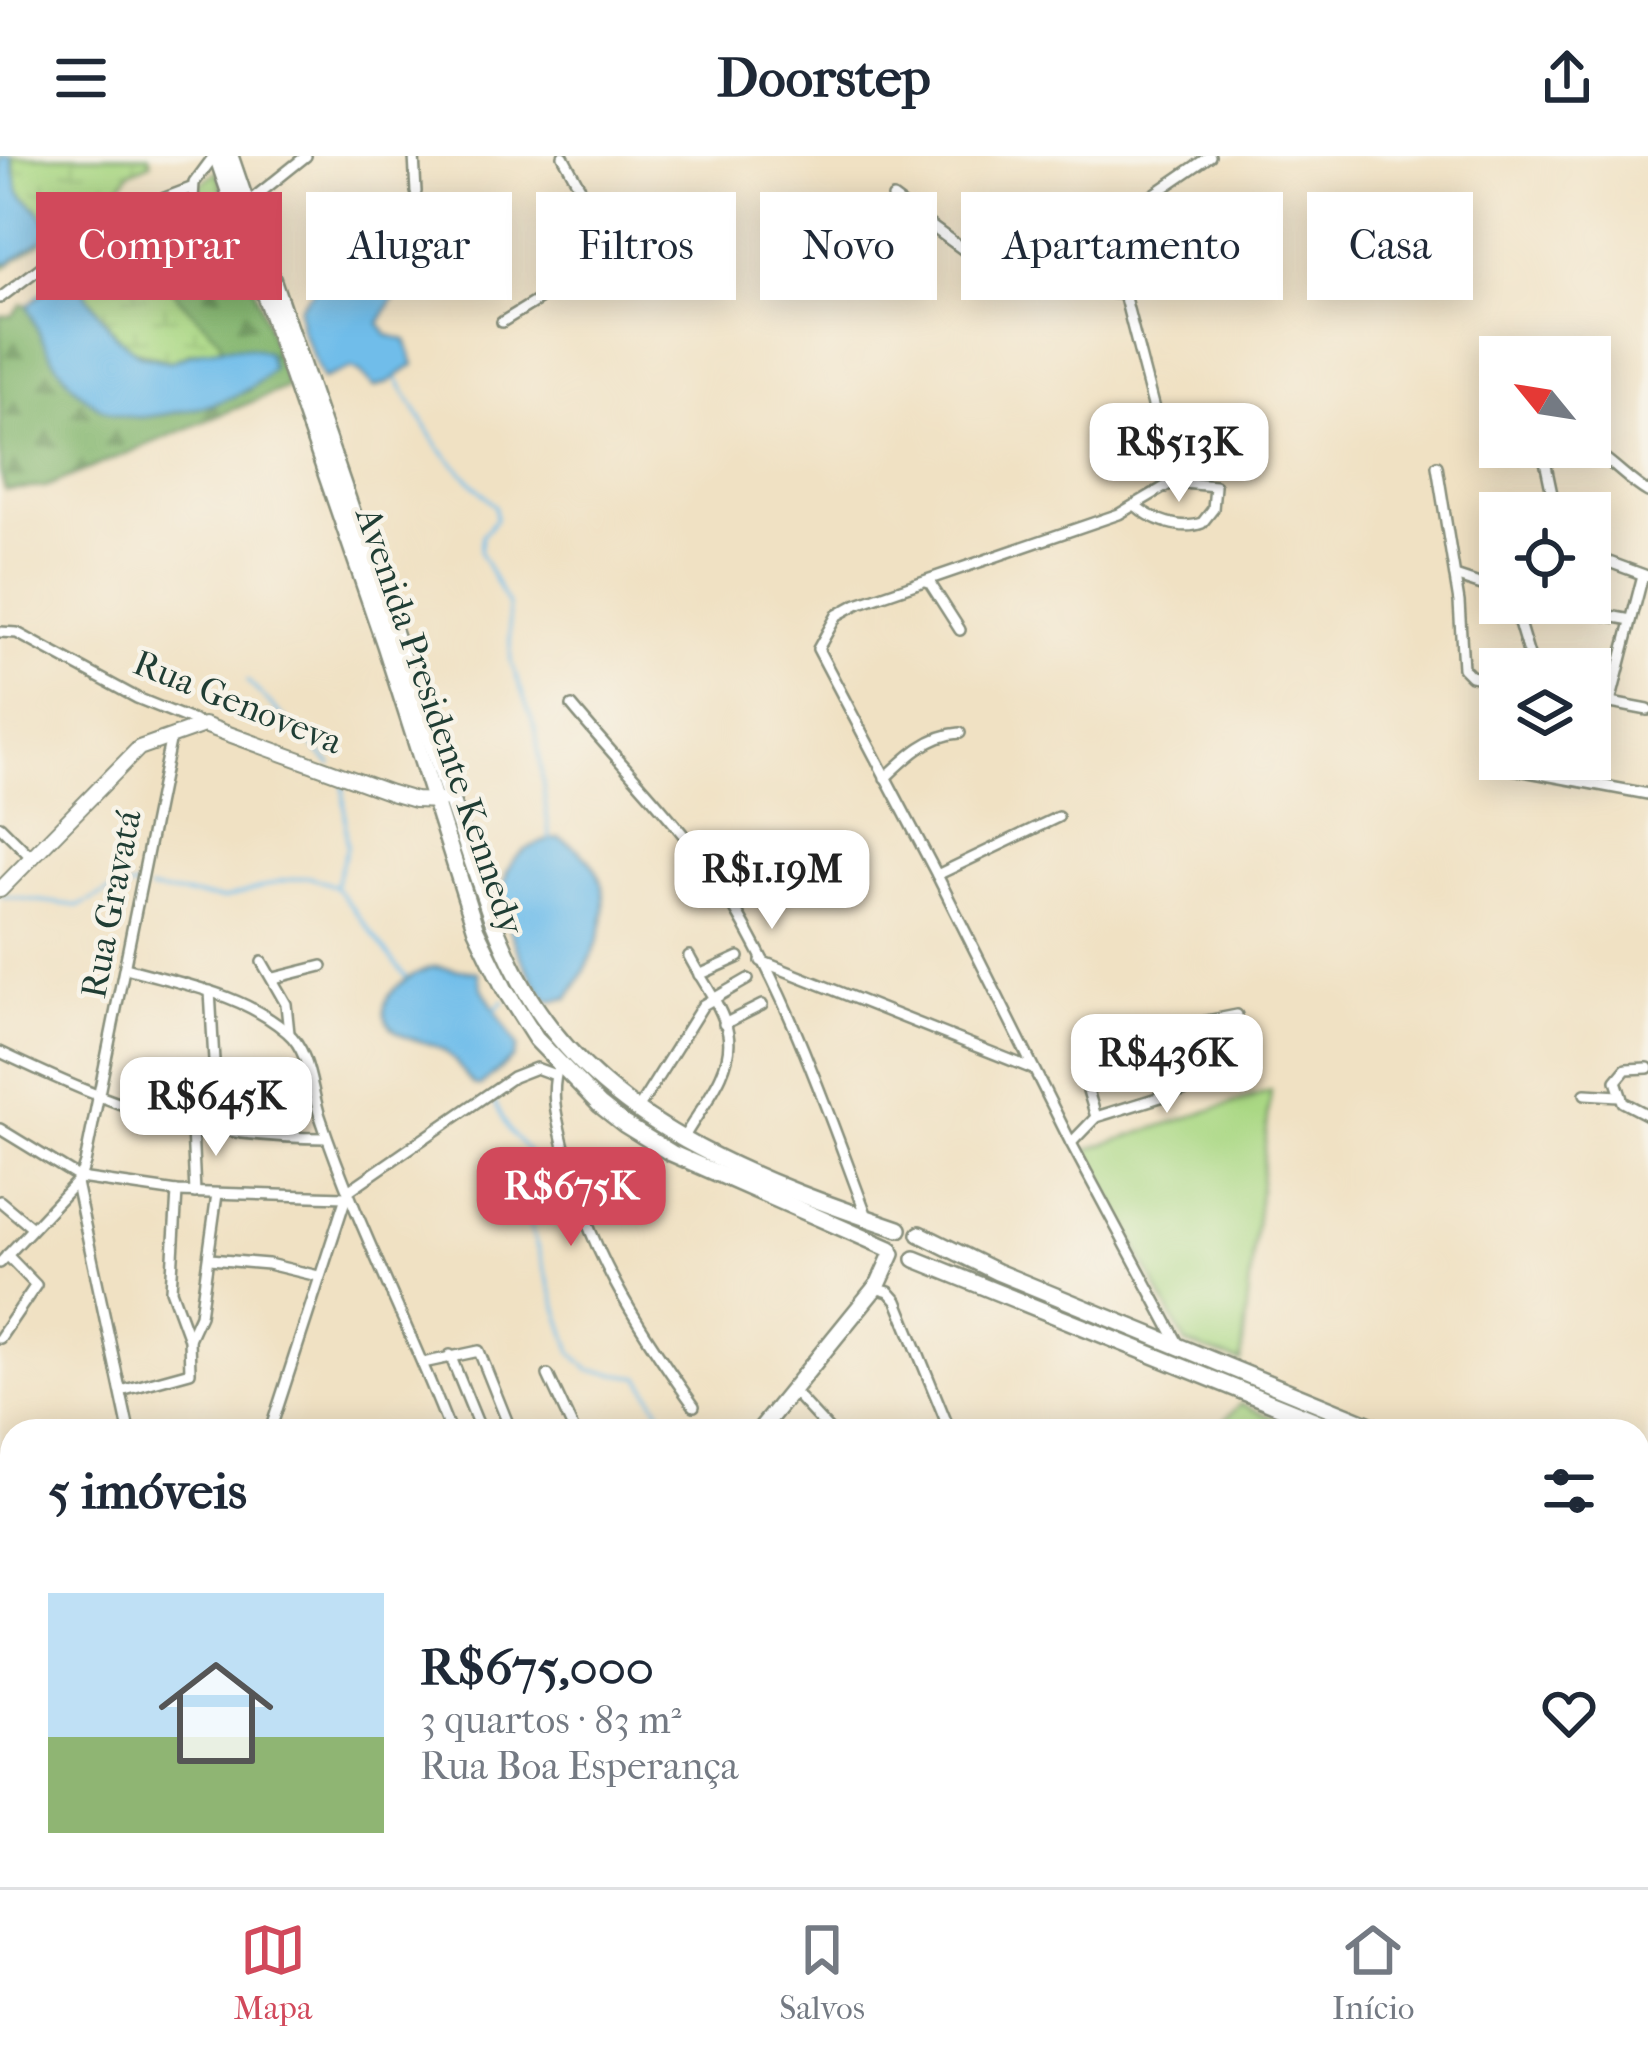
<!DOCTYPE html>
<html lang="pt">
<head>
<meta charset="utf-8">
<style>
	:root { --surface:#fff; --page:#f2f2f3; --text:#1f2937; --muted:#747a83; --line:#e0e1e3; --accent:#d1495b }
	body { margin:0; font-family:"IM FELL French Canon",serif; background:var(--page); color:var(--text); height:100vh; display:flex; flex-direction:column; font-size:45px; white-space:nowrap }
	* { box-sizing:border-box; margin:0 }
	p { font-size:39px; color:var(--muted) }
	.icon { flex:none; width:66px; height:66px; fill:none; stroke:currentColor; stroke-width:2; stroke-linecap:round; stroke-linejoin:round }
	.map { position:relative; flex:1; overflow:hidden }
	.panel { position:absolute; left:0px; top:1263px; width:1650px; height:468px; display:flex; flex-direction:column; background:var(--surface); border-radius:36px 36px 0 0; box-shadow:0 6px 30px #0003 }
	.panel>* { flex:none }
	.banner { position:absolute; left:36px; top:36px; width:1578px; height:108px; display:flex; gap:24px }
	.needle { width:78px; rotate:300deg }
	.fabs { position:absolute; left:1479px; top:180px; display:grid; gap:24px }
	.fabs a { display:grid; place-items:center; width:132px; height:132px; border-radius:0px; background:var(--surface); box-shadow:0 6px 30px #0003; font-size:60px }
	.price { position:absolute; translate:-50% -102px; padding:0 27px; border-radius:24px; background:#fff; color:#222; font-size:39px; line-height:78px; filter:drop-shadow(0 3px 6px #0008) }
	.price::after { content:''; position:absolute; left:50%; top:72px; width:36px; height:27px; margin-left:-18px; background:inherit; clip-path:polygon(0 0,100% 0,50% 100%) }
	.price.on { background:var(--accent); color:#fff }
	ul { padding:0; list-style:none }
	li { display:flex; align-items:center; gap:36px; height:300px; padding:0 48px }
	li+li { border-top:3px solid var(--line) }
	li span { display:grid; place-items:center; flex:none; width:336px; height:240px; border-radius:0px; color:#555 }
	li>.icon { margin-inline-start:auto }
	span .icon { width:144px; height:144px; fill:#fffc; stroke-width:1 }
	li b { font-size:51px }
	h2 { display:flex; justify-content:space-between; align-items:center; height:144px; padding:0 48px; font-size:51px }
	.chip { padding:0 42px; border-radius:0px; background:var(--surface); box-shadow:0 6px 30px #0003; font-size:42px; line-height:108px }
	.chip.on { background:var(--accent); color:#fff }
	header { display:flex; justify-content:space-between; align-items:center; height:156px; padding:0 48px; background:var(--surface); font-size:54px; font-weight:700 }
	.dock { display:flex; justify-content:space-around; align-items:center; height:168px; border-top:3px solid var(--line); background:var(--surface); font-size:33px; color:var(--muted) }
	.dock a { display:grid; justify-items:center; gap:6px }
	.dock .on { color:var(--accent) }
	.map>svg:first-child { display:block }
</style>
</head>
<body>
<header><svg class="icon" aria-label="menu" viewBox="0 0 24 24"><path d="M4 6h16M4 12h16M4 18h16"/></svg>Doorstep<svg class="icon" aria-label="share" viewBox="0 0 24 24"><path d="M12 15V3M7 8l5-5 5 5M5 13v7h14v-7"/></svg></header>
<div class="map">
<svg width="1648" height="1731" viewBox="0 0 1648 1731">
	<defs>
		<pattern id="grass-dots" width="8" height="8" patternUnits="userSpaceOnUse" patternTransform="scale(3)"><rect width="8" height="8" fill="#aad884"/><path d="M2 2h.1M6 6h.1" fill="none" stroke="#92ba73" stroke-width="1.8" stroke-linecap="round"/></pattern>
		<pattern id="forest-firs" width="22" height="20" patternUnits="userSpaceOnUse" patternTransform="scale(3)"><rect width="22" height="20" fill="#87b872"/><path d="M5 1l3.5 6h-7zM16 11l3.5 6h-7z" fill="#6e975e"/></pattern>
		<pattern id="wetland-marsh" width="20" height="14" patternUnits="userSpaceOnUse" patternTransform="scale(3)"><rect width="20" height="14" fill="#aad884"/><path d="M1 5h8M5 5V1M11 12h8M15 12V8" fill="none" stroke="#92ba73"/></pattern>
	</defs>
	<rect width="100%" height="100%" fill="#f7f3e8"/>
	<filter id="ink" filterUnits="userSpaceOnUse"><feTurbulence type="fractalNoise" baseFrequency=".00833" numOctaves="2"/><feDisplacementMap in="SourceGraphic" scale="24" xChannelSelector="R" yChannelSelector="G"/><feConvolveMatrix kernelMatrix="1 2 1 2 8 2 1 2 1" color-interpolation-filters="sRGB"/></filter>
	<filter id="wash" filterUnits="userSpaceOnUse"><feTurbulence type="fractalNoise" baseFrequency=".004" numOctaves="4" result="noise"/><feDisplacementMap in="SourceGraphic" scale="48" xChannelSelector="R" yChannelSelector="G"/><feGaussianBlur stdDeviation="2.7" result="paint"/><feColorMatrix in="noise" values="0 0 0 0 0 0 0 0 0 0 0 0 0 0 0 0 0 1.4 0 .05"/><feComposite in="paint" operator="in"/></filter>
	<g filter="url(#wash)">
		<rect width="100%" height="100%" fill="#f0e1c3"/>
		<!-- grass -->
		<polygon fill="url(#grass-dots)" stroke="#648a5c" stroke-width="3" points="217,15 227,48 216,51 201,45 197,31"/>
		<!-- forest -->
		<path fill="url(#forest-firs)" stroke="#537a53" stroke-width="3" d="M158,89L186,92L209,111L244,101L288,231L45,331L5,334L0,314V160H12L22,148L28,149C34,170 47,188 59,207C110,289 174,258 249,234L238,192L222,194L220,184C197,156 152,130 158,89Z"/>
		<!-- wetland -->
		<g fill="url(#wetland-marsh)" stroke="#648a5c" stroke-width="3">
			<polygon points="11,0 149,0 151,7 130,16 106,50 75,63 4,112 0,106 8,108 19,99 42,58 19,36"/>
			<path d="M127,84L158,89C152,130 197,156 220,184L222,194L190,197L171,206L126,192L86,138L80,105L96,92Z"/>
		</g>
		<!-- garden -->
		<g fill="#aad884" stroke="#648a5c" stroke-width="3">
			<polygon points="1271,935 1241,1206 1186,1188 1086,994"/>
			<polygon points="1241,1248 1304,1275 1213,1275"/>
		</g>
		<!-- water -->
		<g fill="#70bdea" stroke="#487d8f" stroke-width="3">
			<polygon points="0,0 11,0 19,36 42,58 49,73 40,85 8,108 0,106"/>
			<polygon points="373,104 408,108 410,115 379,167 387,179 406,184 414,209 389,226 374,231 360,216 351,212 323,223 301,172 299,151 316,132"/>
			<path d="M80,105L86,138L116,180L140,199L170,206C197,194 240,184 268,197L272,213C251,237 219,248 189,254C168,257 144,264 123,260C77,252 41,190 28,149Z"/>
			<path d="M559,682C632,718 603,790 568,842L548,845C511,794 464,699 559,682Z"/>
			<path d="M434,811L478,816L482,832L517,891L514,901L480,930L473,928C463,917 454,900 441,893C427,884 410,886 397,876C362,848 408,817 434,811Z"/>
		</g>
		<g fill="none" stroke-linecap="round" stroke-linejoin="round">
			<!-- stream -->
			<g stroke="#70bdea" stroke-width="3">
				<polyline points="43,81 69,114"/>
				<polyline points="397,223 439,292 495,350 496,363 482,379 480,396 508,449 511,506 536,575 550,684"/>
				<polyline points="247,525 331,608"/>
				<polyline points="336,728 347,691 343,626"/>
				<polyline points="149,734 223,743 281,725 309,721 335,730 406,821"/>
				<polyline points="2,740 79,750 110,735 136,731"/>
				<polyline points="495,854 504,845"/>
				<polyline points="493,943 510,976 527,994 532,1010 528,1064 572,1196 589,1214 640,1221 664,1261 690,1275"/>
				<polyline points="1340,1719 1347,1731"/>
			</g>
		</g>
	</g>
	<g filter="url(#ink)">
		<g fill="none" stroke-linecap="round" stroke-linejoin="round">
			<defs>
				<g id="street">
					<polyline points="214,0 194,27 193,43 200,51 237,58"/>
					<polyline points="414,0 416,36"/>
					<polyline points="893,42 1002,122 1063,134 1124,138"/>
					<polyline points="246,48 306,0"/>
					<polyline points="97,70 144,65 196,48"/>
					<polyline points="0,142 101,66 191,32"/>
					<polyline points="502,166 615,97 563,0"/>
					<polyline points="1542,291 1556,357"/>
					<path d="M1584,291C1609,300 1625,323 1648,336"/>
					<polyline points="1437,310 1459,446 1463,512 1471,520 1500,526"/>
					<path d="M1135,349C1151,364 1182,375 1202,367L1213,353L1215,330L1173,326"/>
					<polyline points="1590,399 1647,420"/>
					<polyline points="1455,420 1500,435"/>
					<polyline points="928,424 960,474"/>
					<polyline points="1513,447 1533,513"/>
					<polyline points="1539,447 1631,464"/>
					<polyline points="0,476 17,477 137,542 204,569"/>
					<polyline points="1590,543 1648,554"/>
					<polyline points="1610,547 1643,419"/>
					<path d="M572,550C620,608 677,664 719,727C785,829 825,949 868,1063"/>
					<polyline points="1496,610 1648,638"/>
					<path d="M885,622C907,601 929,579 960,577"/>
					<polyline points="0,670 31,701"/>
					<polyline points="937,719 1058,661"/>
					<polyline points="761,805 1033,913"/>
					<polyline points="262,806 286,848 289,877"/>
					<path d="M126,812C181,828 242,837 287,876C310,895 311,933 320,960C356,1068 409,1169 450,1275"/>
					<polyline points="699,819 739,801"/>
					<polyline points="274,822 322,810"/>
					<polyline points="210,835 218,975"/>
					<polyline points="724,868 762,849"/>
					<path d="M0,896C118,952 194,982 327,982"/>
					<path d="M559,908C549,937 557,962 564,991C585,1089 636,1169 694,1250"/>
					<polyline points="1648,912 1626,913 1616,925 1623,946 1648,959"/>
					<polyline points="1585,938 1619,940"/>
					<polyline points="638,953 703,849 748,823"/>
					<polyline points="1096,961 1080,908 1086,896 1140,878 1237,859"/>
					<polyline points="192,972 195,1037"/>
					<polyline points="0,973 80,1022 177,1036 346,1041"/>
					<path d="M683,983C699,953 735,915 728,878C723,851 701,824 689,800"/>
					<polyline points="1071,987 1096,961 1248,914"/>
					<polyline points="76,1027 129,1275"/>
					<polyline points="348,1035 513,921 536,912 555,919"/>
					<polyline points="0,1045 31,1071"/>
					<polyline points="210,1103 268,1108 318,1120"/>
					<polyline points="0,1107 80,1022 85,1007 171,580"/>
					<polyline points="875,1132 889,1136 897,1145 950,1275"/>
					<polyline points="0,1182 36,1129 7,1099"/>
					<polyline points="189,1183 200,1159 217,1038"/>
					<polyline points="1178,1187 1071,987 937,719 818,493 837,459 857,448 1119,358 1173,326 1124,138 1133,63 1140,48 1210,0"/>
					<polyline points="450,1199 481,1275"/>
					<polyline points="423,1207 479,1195 511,1275"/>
					<polyline points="548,1219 574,1275"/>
					<polyline points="121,1235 190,1216 189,1183 171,1134 177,1036"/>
					<polyline points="793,1235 830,1275"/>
					<polyline points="270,1275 346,1041"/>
					<polyline points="0,1372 12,1381"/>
					<polyline points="0,1456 12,1442"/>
					<polyline points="0,1587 12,1596"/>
					<polyline points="1638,1693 1648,1683"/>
					<polyline points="0,1705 12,1712"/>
					<polyline points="23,1719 43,1731"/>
					<polyline points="53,1719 55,1731"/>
					<polyline points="222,1719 224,1731"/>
					<polyline points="430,1719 437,1731"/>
					<polyline points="671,1719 679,1731"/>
					<polyline points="936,1719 949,1731"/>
					<polyline points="1137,1719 1141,1731"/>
					<polyline points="972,1731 986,1719"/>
					<polyline points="1614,1731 1614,1719"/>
				</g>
				<g id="secondary">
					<polyline points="0,734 139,592 204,569 391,637 415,644 440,645"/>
					<polyline points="1638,1672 1648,1661"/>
					<polyline points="1578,1731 1592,1719"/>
				</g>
				<g id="primary">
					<polyline points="217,0 385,489 476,774 505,834 536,883 600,949 624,968 671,997 890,1093"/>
					<path d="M230,0L492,763C505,794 518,825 537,853C618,974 766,1028 899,1073"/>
					<polyline points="920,1078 997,1116 1385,1275"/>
					<polyline points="915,1103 1341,1275"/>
					<polyline points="759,1275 879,1127 892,1098"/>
					<polyline points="1638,1379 1648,1383"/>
					<polyline points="1638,1396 1648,1400"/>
					<polyline points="414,1731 422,1719"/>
				</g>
			</defs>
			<!-- street casing -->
			<use href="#street" stroke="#888f7c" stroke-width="14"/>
			<!-- secondary casing -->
			<use href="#secondary" stroke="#888f7c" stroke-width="18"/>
			<!-- primary casing -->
			<use href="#primary" stroke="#888f7c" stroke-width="20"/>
			<!-- street -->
			<use href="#street" stroke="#fff" stroke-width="9"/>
			<!-- secondary -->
			<use href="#secondary" stroke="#fff" stroke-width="14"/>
			<!-- primary -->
			<use href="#primary" stroke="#fff" stroke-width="15"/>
		</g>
	</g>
	<g text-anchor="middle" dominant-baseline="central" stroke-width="9" stroke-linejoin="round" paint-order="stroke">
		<!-- street labels -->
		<g font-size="36" fill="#1f3d34" stroke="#f7f3e8">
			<text transform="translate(238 546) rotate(22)">Rua Genoveva</text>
			<text transform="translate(440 565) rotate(71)">Avenida Presidente Kennedy</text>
			<text transform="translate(111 748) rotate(-79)">Rua Gravatá</text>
		</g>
	</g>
</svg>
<div class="fabs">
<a><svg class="needle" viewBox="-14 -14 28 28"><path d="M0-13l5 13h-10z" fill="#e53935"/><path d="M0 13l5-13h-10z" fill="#747a83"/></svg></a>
<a><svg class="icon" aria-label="locate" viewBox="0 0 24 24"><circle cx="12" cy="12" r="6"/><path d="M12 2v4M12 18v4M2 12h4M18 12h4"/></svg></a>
<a><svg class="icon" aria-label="layers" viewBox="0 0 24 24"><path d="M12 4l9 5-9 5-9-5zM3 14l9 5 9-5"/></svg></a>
</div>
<b class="price" style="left:1179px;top:349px">R$513K</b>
<b class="price" style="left:772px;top:776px">R$1.19M</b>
<b class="price" style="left:1167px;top:960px">R$436K</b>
<b class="price" style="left:216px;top:1003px">R$645K</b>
<b class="price on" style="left:571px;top:1093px">R$675K</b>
<div class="banner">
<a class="chip on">Comprar</a>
<a class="chip">Alugar</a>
<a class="chip">Filtros</a>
<a class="chip">Novo</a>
<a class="chip">Apartamento</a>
<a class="chip">Casa</a>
</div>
<section class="panel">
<h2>5 imóveis<svg class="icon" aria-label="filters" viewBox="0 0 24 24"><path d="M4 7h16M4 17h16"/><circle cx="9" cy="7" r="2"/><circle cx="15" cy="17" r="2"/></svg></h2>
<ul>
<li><span style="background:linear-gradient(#bfe0f5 60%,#8fb573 0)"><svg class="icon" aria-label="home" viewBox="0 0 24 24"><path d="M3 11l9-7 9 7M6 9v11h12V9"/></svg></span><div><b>R$675,000</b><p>3 quartos · 83 m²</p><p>Rua Boa Esperança</p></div><svg class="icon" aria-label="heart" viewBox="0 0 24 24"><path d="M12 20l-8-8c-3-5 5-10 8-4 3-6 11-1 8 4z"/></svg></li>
</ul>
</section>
</div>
<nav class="dock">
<a class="on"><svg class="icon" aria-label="map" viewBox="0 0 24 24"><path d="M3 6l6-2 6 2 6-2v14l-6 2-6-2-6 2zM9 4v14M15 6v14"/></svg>Mapa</a>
<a><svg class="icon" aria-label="saved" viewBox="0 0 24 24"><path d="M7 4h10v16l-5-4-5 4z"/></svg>Salvos</a>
<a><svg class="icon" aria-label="home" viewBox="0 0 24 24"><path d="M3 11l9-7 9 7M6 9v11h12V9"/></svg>Início</a>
</nav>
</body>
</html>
